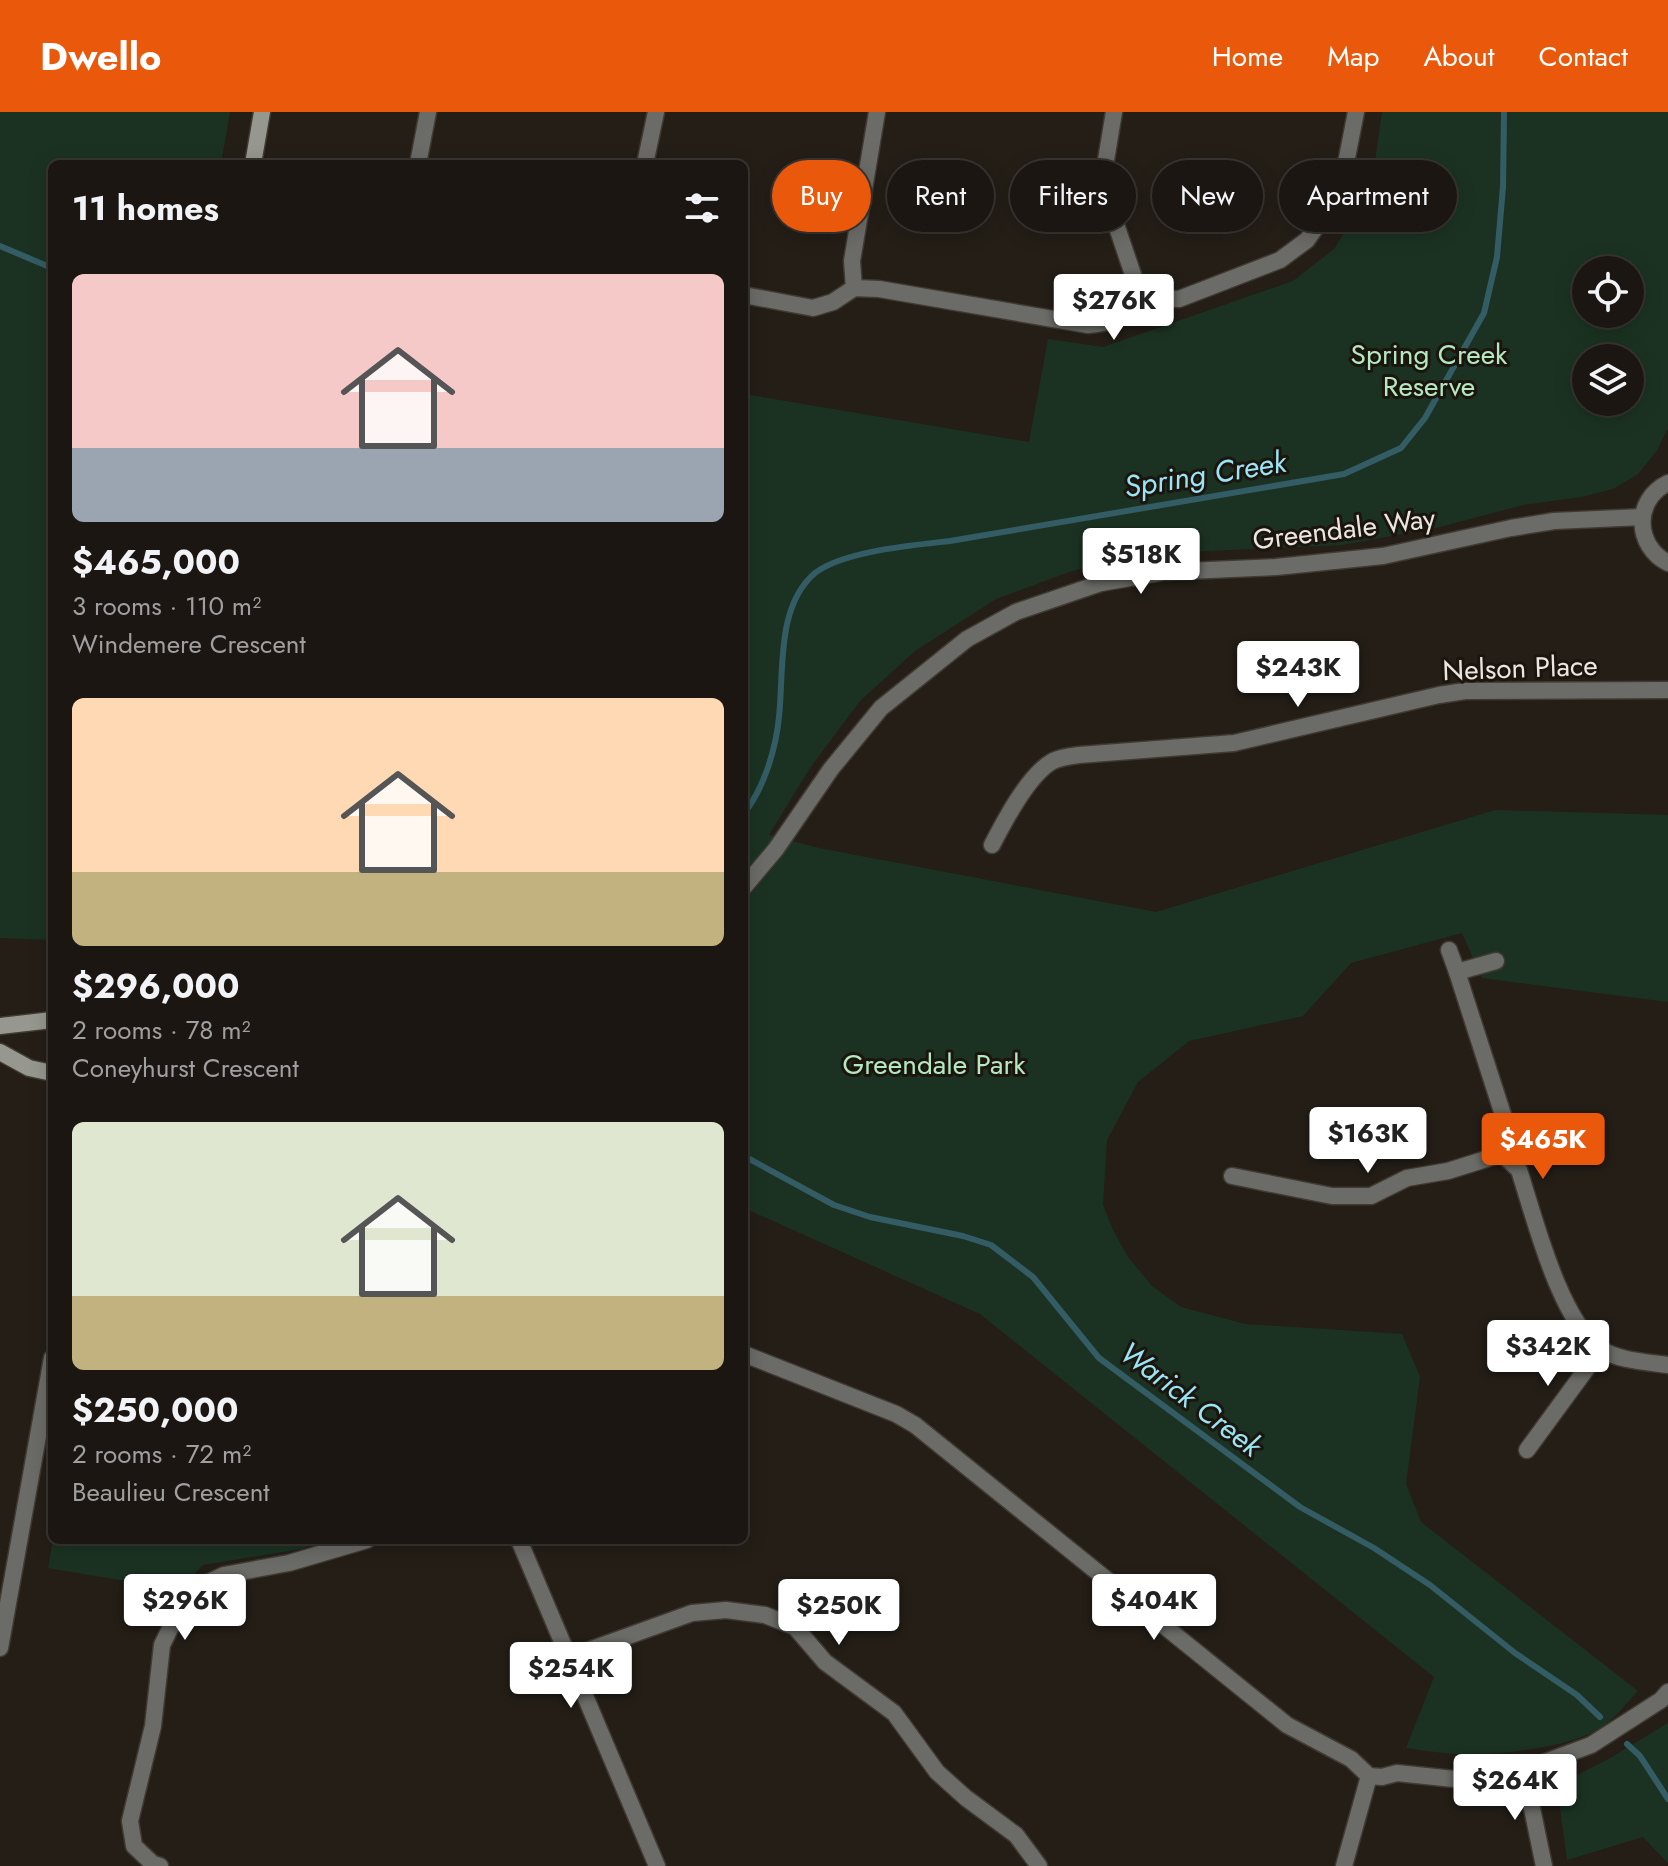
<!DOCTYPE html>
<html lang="en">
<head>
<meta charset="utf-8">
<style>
	:root { --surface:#1b1611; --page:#28231f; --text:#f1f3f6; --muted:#a09f9f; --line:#393531; --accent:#ea580c }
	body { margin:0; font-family:Jost,sans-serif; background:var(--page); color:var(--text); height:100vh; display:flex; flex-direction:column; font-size:30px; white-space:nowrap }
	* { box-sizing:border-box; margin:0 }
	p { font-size:26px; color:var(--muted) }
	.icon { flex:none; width:44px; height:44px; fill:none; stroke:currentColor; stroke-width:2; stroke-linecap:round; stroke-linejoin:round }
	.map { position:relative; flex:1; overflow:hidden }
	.side { position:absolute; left:48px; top:48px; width:700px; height:1384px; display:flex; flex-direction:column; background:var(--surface); border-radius:12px; box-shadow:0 4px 20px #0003,0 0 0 2px var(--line) }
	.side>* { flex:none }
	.top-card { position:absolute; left:772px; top:48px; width:760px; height:72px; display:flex; gap:16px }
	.fabs { position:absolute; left:1572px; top:144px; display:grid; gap:16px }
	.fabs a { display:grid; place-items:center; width:72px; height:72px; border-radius:50%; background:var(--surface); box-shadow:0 4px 20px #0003,0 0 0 2px var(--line); font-size:40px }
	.price { position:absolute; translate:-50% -68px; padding:0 18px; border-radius:8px; background:#fff; color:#222; font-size:26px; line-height:52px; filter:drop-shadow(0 2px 4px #0008) }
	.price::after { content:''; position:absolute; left:50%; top:48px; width:24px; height:18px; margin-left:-12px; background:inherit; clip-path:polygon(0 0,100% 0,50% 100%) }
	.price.on { background:var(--accent); color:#fff }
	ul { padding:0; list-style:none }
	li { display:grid; align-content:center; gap:16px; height:424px; padding:0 24px }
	li span { display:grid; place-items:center; height:248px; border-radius:12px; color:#555 }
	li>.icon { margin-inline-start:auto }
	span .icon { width:144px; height:144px; fill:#fffc; stroke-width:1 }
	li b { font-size:34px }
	h2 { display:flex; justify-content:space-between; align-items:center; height:96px; padding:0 24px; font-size:34px }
	.tag { padding:0 28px; border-radius:36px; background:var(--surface); box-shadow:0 4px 20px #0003,0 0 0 2px var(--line); font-size:28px; line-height:72px }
	.tag.on { background:var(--accent); color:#fff }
	header { display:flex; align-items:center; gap:48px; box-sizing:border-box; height:112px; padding:0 40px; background:var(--accent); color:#fff }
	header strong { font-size:38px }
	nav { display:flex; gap:44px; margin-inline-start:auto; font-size:28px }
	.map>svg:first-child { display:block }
</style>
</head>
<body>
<header>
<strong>Dwello</strong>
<nav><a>Home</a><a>Map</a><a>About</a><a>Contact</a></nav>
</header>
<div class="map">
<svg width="1668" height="1754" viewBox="0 0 1668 1754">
	<rect width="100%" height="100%" fill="#241e17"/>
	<!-- green -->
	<g fill="#1b3222" fill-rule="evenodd">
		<polygon points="0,0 230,0 221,52 52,52 52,828 0,826"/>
		<path d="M1382,0H1668V316L1656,340L1638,362L1613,377L1582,385L1523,393L1440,415L1342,433L1140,442L1072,459L996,487L915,539L860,589L810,656L769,723L819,736L1156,800L1495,698L1668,703V890L1482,866L1462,821L1351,851L1303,904L1189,929L1138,970L1107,1028L1103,1093L1113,1118L1128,1145L1152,1174L1181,1195L1245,1212L1402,1222L1420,1265L1406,1372L1421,1410L1638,1579C1625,1593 1614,1608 1597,1618C1566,1636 1493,1644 1456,1642C1440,1641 1423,1638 1406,1636L1434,1565L980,1202L744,1096V282L1029,330L1048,227L1103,235L1293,169L1334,137L1361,94L1375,49ZM1586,158H1630V202H1586ZM1586,246H1630V290H1586Z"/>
		<polygon points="53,1428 331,1428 301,1437 203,1453 171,1486 143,1472 48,1456"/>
		<polygon points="1668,1611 1668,1751 1643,1725 1567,1748 1557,1673 1607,1648"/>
	</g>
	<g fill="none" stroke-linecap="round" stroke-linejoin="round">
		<!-- stream -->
		<g stroke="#345c65" stroke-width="6">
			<polyline points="0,134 52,156"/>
			<path d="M744,701C764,677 776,636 779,605C784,559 776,494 815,461C843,439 915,433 950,429L1344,362L1401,336L1425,306L1484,201L1497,145L1503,75L1504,0"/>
			<polyline points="744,1044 834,1093 870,1105 963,1124 991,1133 1033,1165 1099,1246 1300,1395 1374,1436 1430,1473 1515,1541 1577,1583 1600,1605"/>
			<polyline points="1627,1632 1640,1644 1668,1687"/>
		</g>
		<defs>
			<g id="minor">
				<polyline points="1114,0 1104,60 1105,80 1141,186"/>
				<polyline points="418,52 428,0"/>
				<polyline points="645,52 656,0"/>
				<polyline points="854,176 852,149 877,0"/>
				<path d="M744,183L813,196L833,190L854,176L879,177L1088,213C1121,210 1117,204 1141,186L1179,187L1280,148L1307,128L1331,94L1343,66L1356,0"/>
				<path d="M992,733C1005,708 1029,662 1053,649C1061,645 1071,644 1079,643L1234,631L1439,583L1465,579L1668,578"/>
				<polyline points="1449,838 1457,860 1496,849"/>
				<path d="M1457,860L1506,1012L1502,1042L1519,1058C1534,1104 1560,1210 1601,1237C1619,1249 1647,1250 1668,1253"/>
				<polyline points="1232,1064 1332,1084 1371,1084 1407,1066 1448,1059 1502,1042"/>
				<polyline points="1527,1338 1601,1237"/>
				<polyline points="519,1428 657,1754"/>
				<polyline points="570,1545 692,1501 726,1498 765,1503 795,1515 825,1550 894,1601 937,1660 966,1686 1016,1723 1039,1754"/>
				<polyline points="1524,1658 1544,1754"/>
				<polyline points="160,1754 153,1752 134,1734 130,1709 153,1614 162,1533 182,1492 205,1472 224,1463 289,1451 367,1428"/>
				<polyline points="1344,1754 1369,1664"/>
			</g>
			<g id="tertiary">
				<path d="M1668,371C1633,388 1635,434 1668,451"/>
				<polyline points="744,775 776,737 831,657 881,596 967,527 1016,500 1101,471 1164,460 1276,455 1383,444 1511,416 1554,409 1642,405"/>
				<polyline points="744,1242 896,1302 915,1313 1287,1613 1351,1647 1369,1664 1382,1665 1397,1661 1454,1667 1524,1658 1591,1633 1661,1588 1668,1580"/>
				<polyline points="0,1536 52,1246"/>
			</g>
			<g id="secondary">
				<polyline points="253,52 262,0"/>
				<polyline points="0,914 52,908"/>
				<polyline points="0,940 29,956 52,961"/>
			</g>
		</defs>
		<!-- minor casing -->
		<use href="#minor" stroke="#403a33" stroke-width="19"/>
		<!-- tertiary casing -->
		<use href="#tertiary" stroke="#403a33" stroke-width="19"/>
		<!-- secondary casing -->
		<use href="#secondary" stroke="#403a33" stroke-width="19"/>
		<!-- minor -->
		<use href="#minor" stroke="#6b6c67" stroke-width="16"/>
		<!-- tertiary -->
		<use href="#tertiary" stroke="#6b6c67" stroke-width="16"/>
		<!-- secondary -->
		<use href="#secondary" stroke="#969890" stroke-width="16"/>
	</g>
	<g text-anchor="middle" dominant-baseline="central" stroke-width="6" stroke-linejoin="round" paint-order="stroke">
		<!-- park labels -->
		<g font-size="28" fill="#b3e8c1" stroke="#1b150e">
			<text x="1429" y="242">Spring Creek<tspan x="1429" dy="32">Reserve</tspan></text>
			<text x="934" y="952">Greendale Park</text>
		</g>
		<!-- street labels -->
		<g font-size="28" fill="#ebe6e1" stroke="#1b150e">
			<text transform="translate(1344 417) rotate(-7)">Greendale Way</text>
			<text transform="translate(1520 556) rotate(-2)">Nelson Place</text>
		</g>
		<!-- water labels -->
		<g font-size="30" font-style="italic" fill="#9ae5f5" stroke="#1b150e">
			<text transform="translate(1205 362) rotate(-9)">Spring Creek</text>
			<text transform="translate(1191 1287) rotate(37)">Warick Creek</text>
		</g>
	</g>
</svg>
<div class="fabs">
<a><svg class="icon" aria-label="locate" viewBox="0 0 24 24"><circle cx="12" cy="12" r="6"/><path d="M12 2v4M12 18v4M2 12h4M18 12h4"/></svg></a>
<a><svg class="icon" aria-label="layers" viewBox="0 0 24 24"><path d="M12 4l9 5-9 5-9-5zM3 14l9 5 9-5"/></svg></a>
</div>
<b class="price" style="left:1114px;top:230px">$276K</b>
<b class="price" style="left:1141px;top:484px">$518K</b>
<b class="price" style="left:1298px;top:597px">$243K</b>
<b class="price" style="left:1368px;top:1063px">$163K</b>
<b class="price on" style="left:1543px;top:1069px">$465K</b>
<b class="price" style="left:1548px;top:1276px">$342K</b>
<b class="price" style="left:185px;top:1530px">$296K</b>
<b class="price" style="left:1154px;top:1530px">$404K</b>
<b class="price" style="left:839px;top:1535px">$250K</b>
<b class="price" style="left:571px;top:1598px">$254K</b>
<b class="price" style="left:1515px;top:1710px">$264K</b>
<div class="top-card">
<a class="tag on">Buy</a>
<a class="tag">Rent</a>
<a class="tag">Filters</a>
<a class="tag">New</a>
<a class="tag">Apartment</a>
</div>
<section class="side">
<h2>11 homes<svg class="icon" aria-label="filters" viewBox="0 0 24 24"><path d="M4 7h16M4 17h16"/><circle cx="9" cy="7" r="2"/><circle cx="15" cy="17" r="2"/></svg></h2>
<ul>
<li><span style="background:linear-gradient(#f6c9c9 70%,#9aa5b1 0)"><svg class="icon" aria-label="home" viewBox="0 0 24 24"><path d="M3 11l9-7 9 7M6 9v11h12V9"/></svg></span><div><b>$465,000</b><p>3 rooms · 110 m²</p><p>Windemere Crescent</p></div></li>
<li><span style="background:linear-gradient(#ffd9b3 70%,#c2b280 0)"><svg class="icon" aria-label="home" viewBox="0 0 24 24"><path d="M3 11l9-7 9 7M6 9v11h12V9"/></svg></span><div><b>$296,000</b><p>2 rooms · 78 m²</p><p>Coneyhurst Crescent</p></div></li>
<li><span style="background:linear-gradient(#dfe7d0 70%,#c2b280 0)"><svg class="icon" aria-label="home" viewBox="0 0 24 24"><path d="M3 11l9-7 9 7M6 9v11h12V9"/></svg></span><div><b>$250,000</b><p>2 rooms · 72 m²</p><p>Beaulieu Crescent</p></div></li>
</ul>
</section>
</div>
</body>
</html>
